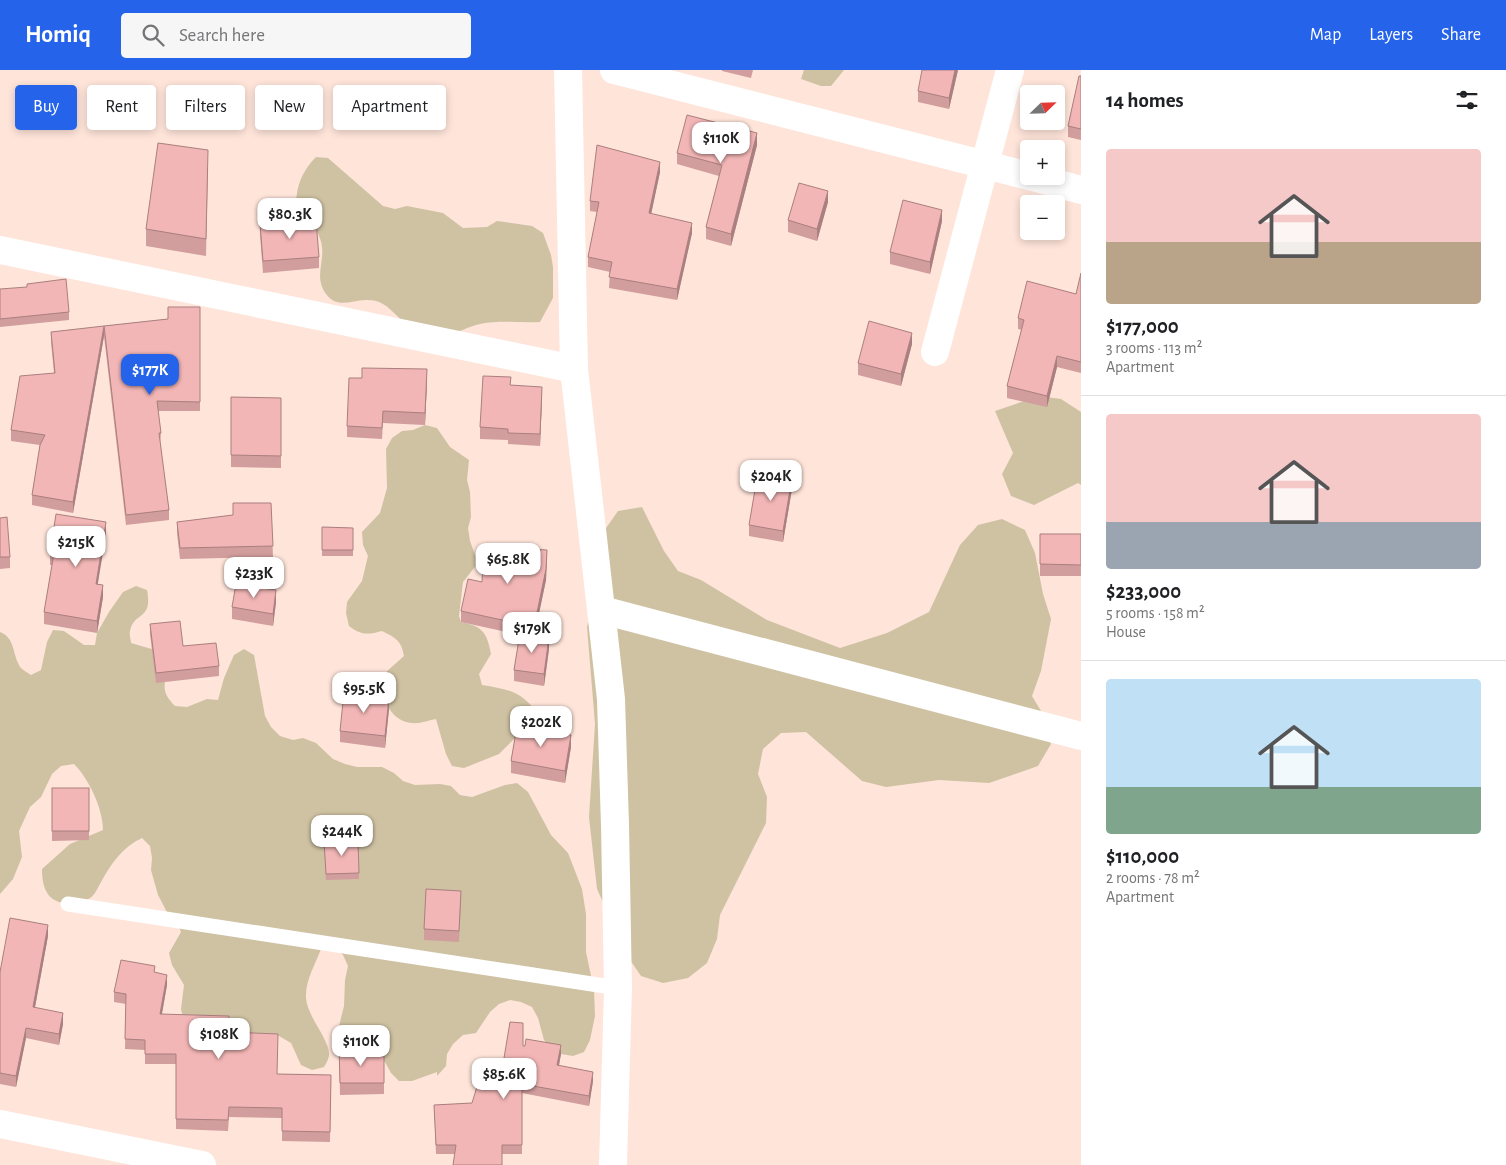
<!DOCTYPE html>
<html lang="en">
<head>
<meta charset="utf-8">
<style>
	:root { --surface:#fff; --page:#f6f6f6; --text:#202124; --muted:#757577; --line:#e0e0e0; --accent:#2563eb }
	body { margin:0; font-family:"Alegreya Sans",sans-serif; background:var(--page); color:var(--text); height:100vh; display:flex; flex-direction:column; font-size:19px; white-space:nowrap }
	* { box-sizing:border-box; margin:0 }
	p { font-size:16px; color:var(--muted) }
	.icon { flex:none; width:28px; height:28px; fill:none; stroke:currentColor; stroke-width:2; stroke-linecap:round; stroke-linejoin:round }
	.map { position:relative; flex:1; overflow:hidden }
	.sheet { display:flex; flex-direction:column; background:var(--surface); width:425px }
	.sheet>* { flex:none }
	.hud { position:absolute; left:15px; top:15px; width:475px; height:45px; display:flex; gap:10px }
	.needle { width:32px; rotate:67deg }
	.controls { position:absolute; left:1020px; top:15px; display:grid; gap:10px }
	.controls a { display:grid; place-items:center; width:45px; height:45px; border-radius:5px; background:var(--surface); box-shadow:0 2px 8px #0003; font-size:25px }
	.price { position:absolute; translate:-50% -42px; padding:0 11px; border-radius:10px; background:#fff; color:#222; font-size:16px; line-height:32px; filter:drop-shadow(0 1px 2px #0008) }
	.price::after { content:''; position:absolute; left:50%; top:30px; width:15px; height:11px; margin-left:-8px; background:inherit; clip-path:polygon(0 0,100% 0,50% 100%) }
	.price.current { background:var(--accent); color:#fff }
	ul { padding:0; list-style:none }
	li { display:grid; align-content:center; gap:10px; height:265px; padding:0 25px }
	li+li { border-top:1px solid var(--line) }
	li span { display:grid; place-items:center; height:155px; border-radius:5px; color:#555 }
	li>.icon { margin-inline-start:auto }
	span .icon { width:90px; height:90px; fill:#fffc; stroke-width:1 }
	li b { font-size:21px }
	h2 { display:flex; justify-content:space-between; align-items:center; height:60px; padding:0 25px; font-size:21px }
	.pill { padding:0 18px; border-radius:5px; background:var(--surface); box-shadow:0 2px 8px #0003; font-size:18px; line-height:45px }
	.pill.current { background:var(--accent); color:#fff }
	header { display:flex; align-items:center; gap:30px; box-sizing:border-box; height:70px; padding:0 25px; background:var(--accent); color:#fff }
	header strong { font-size:24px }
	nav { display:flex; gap:28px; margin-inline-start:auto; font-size:18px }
	.search { width:350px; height:45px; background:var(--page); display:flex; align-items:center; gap:12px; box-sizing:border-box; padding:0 18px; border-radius:5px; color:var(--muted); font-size:19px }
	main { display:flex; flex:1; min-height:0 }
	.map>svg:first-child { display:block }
</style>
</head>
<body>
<header>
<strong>Homiq</strong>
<div class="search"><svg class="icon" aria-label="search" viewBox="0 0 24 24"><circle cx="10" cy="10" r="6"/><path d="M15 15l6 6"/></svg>Search here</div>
<nav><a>Map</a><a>Layers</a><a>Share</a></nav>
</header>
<main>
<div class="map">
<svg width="1081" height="1095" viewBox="0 0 1081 1095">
	<rect width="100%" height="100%" fill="#fee4d9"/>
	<!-- green -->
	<g fill="#cfc2a2">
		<polygon points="804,0 844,0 831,16 821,16 801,9"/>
		<path d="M316,87L328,88L383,136L395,139L407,136L443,143L463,158L487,157L497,151L532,156L543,163L551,185L553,197V228L540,252C520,253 500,250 480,254C468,256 455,266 443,263C433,261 419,259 410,255C394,248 389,230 368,230C352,229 338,240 326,224C311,203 331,186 317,162C312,156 303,150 297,144C294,122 300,103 316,87Z"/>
		<polygon points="1039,326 1061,329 1081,342 1081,415 1078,413 1034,435 1011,426 1002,404 1013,383 995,341"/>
		<path d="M425,355L437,358L450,377L469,390L467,410L470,422L471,447L468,458L470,471L478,493L463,512L459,546L461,552C483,556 487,563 491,584L479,604L482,615C505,619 519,620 534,639L533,650L499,684L464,698L452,696L446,684L436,649C429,650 420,654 412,653C393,652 384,632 379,617L385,603L404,586C401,570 396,568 382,561C368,565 360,565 349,556L346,543L347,532L362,511L368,486L363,475L362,462L380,443L387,418L386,379L392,368L402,361L413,360Z"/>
		<polygon points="642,437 664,481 678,501 701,510 767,550 840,578 887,563 929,542 960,475 978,455 1002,449 1025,460 1035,483 1043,524 1051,549 1041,601 1032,626 1044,646 1051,674 1038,696 989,713 939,710 886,717 862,711 806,662 781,663 763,679 758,704 767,727 766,753 720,845 717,869 707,893 688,908 663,913 641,906 628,887 597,819 589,747 595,654 587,557 593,533 604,461 618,441"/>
		<path d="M136,516L147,520C153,551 134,541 130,561C129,565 131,570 131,573L155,580L167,602C163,618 163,624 175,636L187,637L207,629L218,630L224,608L234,585L244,579L254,585L265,646L271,657L280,666L293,670L303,668L316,673L333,689L345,694L357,697H382L394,703L403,711L415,715L440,714L451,716L460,725L472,727L505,715L517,713L528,722L551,765L568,783L582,819L586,844V882L594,920L595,946L590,970L584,982L573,986L561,984L552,980L544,970L538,948L532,937L521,932L510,930L499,934L490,942L476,963L463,965L453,974L447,984L446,996L437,1006V1002L412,1011H399L391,1003L385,992L375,984L352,978L343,971L338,960L344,936L345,910L348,896L343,885L333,876L321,879C315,895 305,911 306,928C307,947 331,971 329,986C328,990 326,994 324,997L312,1000L301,995L291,973L279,966L267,964L243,966L184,951L181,939L184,915L172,895L169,883L181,862L177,852L168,844L158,825L151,800L152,788L150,776L142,768C122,777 111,794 101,812C98,817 95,825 90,828C85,832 79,833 72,833C49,835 42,820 42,799L70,774L103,760C103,739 89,709 74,694L61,696L52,704L41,727L30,737L19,761L22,787L13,809L0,824V562C16,568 12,586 21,598C23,600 28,603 31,605L41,600L47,572L53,560L64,561L84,575H95L97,563L109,542L123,522Z"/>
	</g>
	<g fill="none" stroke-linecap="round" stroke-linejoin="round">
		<!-- service -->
		<polyline stroke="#fff" stroke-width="15" points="68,834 618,918"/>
		<!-- minor -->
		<g stroke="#fff" stroke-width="28">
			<polyline points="614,0 1029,106"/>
			<polyline points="1029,106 1081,120"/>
			<polyline points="935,282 1010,0"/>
			<polyline points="602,540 1081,666"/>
			<polyline points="0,1054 202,1095"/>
		</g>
		<!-- tertiary -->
		<g stroke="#fff" stroke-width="28">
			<polyline points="568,0 574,299 611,629 615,755 618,918 613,1095"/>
			<polyline points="0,180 574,299"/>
		</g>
	</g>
	<!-- wall -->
	<g fill="#d19d9d">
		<polygon points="722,0 753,0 751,8 722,1"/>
		<polygon points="958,0 949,39 918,32 918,21"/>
		<polygon points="1081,6 1081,70 1068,67 1068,56"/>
		<polygon points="757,75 731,176 706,169 706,157 719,106 677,94 677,83"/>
		<polygon points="208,97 206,186 146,176 146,159"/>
		<polygon points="660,102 651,144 692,163 677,230 609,218 610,202 588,197 588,187 597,142 590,141 590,131"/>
		<polygon points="828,132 817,171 788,162 788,150"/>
		<polygon points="942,151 930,204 890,194 890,182"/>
		<polygon points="260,154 319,187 319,198 263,203 260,165"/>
		<polygon points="1081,203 1081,303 1057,297 1047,337 1007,328 1007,316 1022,260 1018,259 1018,248 1076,224"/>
		<polygon points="0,219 69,242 69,250 0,257"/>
		<polygon points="200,237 200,341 158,341 161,363 160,373 169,440 169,450 126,455 104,266 104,256 168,249"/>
		<polygon points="51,262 104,266 73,443 32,435 32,425 40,375 11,371 11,360 54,303 51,272"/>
		<polygon points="912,274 901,316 858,305 858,293"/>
		<polygon points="427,311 425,355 383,353 382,369 347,367 347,356"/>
		<polygon points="511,315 542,328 540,376 508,374 508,370 480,369 480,357"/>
		<polygon points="231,327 281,328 281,398 231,397"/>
		<polygon points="792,419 783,472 749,466 749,455"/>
		<polygon points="271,433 273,487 180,489 177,463 177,452 233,445"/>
		<polygon points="0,448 10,487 10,498 0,499"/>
		<polygon points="322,457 353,458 353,486 322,486"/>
		<polygon points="106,464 97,514 103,527 97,563 44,554 44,542 52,495 50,495 50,484"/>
		<rect x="1040" y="464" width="41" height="42"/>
		<polygon points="547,491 546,510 534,565 549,579 544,616 514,611 514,600 520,565 461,552 461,541 482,512"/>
		<polygon points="276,532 273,556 232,549 232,537"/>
		<polygon points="150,554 183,576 219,596 219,606 156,613 150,564"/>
		<polygon points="389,639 385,678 340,672 340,661"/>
		<polygon points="571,677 565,713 511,703 511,691"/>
		<polygon points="52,718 89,718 89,770 52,771"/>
		<polygon points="358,770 359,809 326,810 324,771"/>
		<polygon points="461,832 459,872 424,870 424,859"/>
		<polygon points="48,866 35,937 63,954 59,975 26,968 16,1017 0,1014 0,902"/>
		<polygon points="155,902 167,915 162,944 228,962 277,1004 331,1005 330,1072 282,1071 282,1048 229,1047 228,1061 176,1059 176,994 145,994 145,980 125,979 126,934 114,932 114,922"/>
		<polygon points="339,976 384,986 384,1024 340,1025"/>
		<polygon points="523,976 561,984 559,996 593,1011 589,1036 522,1023 522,1084 436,1084 434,1035 472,1033"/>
	</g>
	<!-- shaded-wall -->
	<g fill="#aa7f7f">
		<polygon points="955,0 958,0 949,39 949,28"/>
		<polygon points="757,63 757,75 731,176 731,164"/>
		<polygon points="660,92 660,102 649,154 649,143"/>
		<polygon points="828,121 828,132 817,171 817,159"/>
		<polygon points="942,140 942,151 930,204 930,192"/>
		<polygon points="692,153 692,163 677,230 677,219"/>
		<polygon points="104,256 104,266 73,443 73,432"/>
		<polygon points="912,263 912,274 901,316 901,304"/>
		<polygon points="1057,286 1057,297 1047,337 1047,326"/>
		<polygon points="427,299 427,311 425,355 425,343"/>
		<polygon points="542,317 542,328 540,376 540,364"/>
		<polygon points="792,408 792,419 783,472 783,461"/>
		<polygon points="106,452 106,464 96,525 96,514"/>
		<polygon points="547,480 546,510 534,568 534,557"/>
		<polygon points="103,515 103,527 97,563 97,551"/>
		<polygon points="276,520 276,532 273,556 273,544"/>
		<polygon points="549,567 549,579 544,616 544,604"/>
		<polygon points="389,627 389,639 385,678 385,666"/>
		<polygon points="571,665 571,677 565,713 565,701"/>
		<polygon points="48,855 48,866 33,948 33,937"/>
		<polygon points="167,905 167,915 160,954 160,944"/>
		<polygon points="63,943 63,954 59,975 59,964"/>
		<polygon points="26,958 26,968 16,1017 16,1006"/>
		<polygon points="561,975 561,984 557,1004 557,995"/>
		<polygon points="593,1002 593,1011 589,1036 589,1026"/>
	</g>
	<!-- building -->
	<g fill="#f3b6b6" stroke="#aa7f7f">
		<polygon points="922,0 955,0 949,28 918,21"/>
		<polygon points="1079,6 1081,6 1081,59 1068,56"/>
		<polygon points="687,45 757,63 731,164 706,157 722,95 677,83"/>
		<polygon points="158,73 208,80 206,169 146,159"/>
		<polygon points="597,75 660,92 649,143 692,153 677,219 609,207 612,192 588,187 599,132 590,131"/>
		<polygon points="799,113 828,121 817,159 788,150"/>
		<polygon points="903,130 942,140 930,192 890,182"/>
		<polygon points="316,150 319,187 263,191 260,154"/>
		<polygon points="1081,203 1081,292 1057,286 1047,326 1007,316 1024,250 1018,248 1027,211 1076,224"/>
		<polygon points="66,209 69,242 0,249 0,219 27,217 27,214"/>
		<polygon points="168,237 200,237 200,332 157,331 161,363 159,363 169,440 126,445 104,256 168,249"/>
		<polygon points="869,251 912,263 901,304 858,293"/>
		<polygon points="104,256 73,432 32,425 40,375 45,365 11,360 20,306 55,303 51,262"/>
		<polygon points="362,298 427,299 425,343 383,341 382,358 347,356 349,308 362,308"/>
		<polygon points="483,306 511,307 510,315 542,317 540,364 508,363 508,359 480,357"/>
		<polygon points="231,327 281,328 281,386 231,385"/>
		<polygon points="758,402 792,408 783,461 749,455"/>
		<polygon points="233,433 271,433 273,476 180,478 177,452 233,445"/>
		<polygon points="56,444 106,452 96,514 103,515 97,551 44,542 54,483 50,484"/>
		<polygon points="7,447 10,487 0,487 0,448"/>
		<polygon points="322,457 353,458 353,480 322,480"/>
		<polygon points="1040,464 1081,464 1081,495 1040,494"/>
		<polygon points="484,476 547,480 546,499 534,557 461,541 468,509 482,512"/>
		<polygon points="236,514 276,520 273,544 232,537"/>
		<polygon points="180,551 183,576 216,573 219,596 156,603 150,554"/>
		<polygon points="520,563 549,567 544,604 514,600"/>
		<polygon points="344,622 389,627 385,666 340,661"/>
		<polygon points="517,656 571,665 565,701 511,691"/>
		<rect x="52" y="718" width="37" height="43"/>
		<polygon points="358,770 359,803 326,804 324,771"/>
		<polygon points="426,819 461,821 459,861 424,859"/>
		<polygon points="10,848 48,855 33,937 63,943 59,964 26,958 16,1006 0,1003 0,902"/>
		<polygon points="121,890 155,896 154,902 167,905 160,944 229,946 228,962 278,964 277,1004 331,1005 330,1062 282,1061 282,1038 229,1037 228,1050 176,1049 176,984 145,984 145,970 125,969 126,924 114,922"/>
		<polygon points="510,952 523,953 523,976 525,976 526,969 561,975 557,995 593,1002 589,1026 522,1014 522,1075 502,1075 502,1095 453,1095 456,1075 436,1075 434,1035 472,1033 484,994 502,1000"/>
		<polygon points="339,976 384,986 384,1013 340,1013"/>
	</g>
</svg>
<div class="controls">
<a><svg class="needle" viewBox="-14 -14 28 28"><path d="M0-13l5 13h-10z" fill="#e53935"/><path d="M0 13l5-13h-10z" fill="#757577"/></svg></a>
<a>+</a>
<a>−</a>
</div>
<b class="price" style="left:721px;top:94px">$110K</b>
<b class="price" style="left:290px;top:170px">$80.3K</b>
<b class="price current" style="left:150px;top:326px">$177K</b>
<b class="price" style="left:771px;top:432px">$204K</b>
<b class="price" style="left:76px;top:498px">$215K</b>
<b class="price" style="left:508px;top:515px">$65.8K</b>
<b class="price" style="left:254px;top:529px">$233K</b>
<b class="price" style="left:532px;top:584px">$179K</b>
<b class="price" style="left:364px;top:644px">$95.5K</b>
<b class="price" style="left:541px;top:678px">$202K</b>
<b class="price" style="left:342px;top:787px">$244K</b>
<b class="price" style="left:219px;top:990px">$108K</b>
<b class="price" style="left:361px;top:997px">$110K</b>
<b class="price" style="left:504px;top:1030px">$85.6K</b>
<div class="hud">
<a class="pill current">Buy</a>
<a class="pill">Rent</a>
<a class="pill">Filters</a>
<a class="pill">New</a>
<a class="pill">Apartment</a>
</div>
</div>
<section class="sheet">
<h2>14 homes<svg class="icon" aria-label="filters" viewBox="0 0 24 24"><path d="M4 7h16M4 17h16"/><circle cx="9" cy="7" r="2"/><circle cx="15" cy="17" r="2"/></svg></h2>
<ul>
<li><span style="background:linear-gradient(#f6c9c9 60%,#b9a48a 0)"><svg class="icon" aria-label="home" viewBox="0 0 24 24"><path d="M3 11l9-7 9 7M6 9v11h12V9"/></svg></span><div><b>$177,000</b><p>3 rooms · 113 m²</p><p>Apartment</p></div></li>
<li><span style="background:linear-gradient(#f6c9c9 70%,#9aa5b1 0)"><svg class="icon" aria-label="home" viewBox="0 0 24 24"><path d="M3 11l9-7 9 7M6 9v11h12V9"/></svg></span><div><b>$233,000</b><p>5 rooms · 158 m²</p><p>House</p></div></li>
<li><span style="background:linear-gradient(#bfe0f5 70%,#7fa58c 0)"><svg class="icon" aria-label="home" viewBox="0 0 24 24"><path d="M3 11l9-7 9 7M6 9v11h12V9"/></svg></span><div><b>$110,000</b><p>2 rooms · 78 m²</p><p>Apartment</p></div></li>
</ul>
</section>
</main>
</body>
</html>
